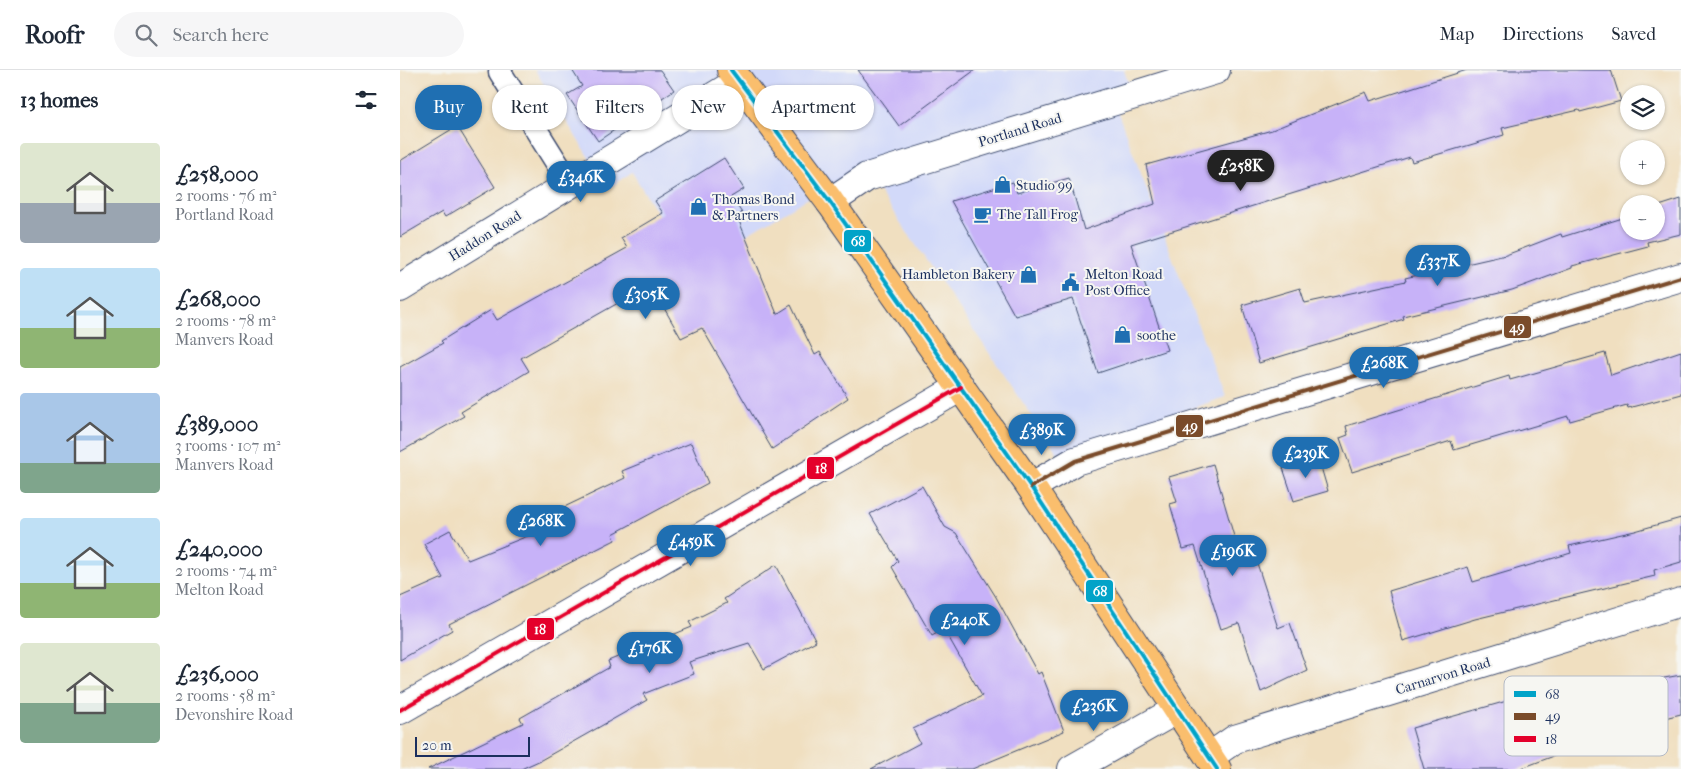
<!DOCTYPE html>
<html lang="en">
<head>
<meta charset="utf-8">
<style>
	:root { --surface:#fff; --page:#f6f6f7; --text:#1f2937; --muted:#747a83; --line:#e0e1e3; --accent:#1f6fb2 }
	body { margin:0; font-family:"IM FELL French Canon",serif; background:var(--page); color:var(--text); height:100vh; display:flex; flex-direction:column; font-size:19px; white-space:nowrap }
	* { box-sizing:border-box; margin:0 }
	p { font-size:16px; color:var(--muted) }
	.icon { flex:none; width:28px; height:28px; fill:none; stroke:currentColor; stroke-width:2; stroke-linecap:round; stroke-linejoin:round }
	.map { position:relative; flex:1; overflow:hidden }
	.details { display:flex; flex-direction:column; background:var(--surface); width:400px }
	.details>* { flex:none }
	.hud { position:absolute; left:15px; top:15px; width:475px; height:45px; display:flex; gap:10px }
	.fabs { position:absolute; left:1220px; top:15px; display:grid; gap:10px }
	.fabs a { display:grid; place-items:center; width:45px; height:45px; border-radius:50%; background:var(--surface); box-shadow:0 1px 4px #0004; font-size:25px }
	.scale { position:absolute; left:15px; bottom:12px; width:115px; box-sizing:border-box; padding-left:5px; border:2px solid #1b2f5e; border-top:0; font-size:14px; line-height:18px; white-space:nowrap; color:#1b2f5e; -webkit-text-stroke:4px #f6f6f2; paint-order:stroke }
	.price { position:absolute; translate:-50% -42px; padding:0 11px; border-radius:18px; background:var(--accent); color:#fff; font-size:16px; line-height:32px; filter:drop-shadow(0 1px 2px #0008) }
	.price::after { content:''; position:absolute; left:50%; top:30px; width:15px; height:11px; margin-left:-8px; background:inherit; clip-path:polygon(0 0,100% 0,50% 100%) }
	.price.selected { background:#222; color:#fff }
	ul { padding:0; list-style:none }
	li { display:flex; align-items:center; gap:15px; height:125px; padding:0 20px }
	li span { display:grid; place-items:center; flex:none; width:140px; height:100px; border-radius:5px; color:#555 }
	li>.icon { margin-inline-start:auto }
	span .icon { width:60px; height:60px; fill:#fffc; stroke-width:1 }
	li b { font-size:21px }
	h2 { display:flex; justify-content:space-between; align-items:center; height:60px; padding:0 20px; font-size:21px }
	.chip { padding:0 18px; border-radius:22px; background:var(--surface); box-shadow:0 1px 4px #0004; font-size:18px; line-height:45px }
	.chip.selected { background:var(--accent); color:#fff }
	header { display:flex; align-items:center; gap:30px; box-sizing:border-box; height:70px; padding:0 25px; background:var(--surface); border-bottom:1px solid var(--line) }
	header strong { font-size:24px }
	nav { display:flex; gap:28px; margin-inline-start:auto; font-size:18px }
	.search { width:350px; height:45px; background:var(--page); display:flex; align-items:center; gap:12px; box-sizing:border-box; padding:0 18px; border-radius:28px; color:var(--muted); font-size:19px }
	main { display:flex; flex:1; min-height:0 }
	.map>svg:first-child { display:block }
</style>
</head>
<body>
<header>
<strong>Roofr</strong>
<div class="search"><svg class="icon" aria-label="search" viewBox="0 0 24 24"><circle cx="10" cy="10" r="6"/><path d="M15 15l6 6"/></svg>Search here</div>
<nav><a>Map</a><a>Directions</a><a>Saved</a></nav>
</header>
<main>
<section class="details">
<h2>13 homes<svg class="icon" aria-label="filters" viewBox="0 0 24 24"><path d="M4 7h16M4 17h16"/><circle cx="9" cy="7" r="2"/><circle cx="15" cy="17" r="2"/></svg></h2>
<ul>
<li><span style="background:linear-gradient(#dfe7d0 60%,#9aa5b1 0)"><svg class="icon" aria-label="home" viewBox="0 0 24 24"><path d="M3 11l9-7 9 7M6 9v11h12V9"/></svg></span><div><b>£258,000</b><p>2 rooms · 76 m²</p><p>Portland Road</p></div></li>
<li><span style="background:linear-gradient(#bfe0f5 60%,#8fb573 0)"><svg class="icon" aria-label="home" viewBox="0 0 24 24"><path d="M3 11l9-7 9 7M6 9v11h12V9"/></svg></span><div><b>£268,000</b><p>2 rooms · 78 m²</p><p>Manvers Road</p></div></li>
<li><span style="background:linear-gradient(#a9c7e8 70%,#7fa58c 0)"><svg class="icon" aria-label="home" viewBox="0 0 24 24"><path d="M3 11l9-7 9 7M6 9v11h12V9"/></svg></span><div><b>£389,000</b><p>3 rooms · 107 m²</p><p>Manvers Road</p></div></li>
<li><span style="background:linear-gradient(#bfe0f5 65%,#8fb573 0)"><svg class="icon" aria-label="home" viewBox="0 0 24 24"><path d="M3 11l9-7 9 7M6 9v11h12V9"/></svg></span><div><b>£240,000</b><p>2 rooms · 74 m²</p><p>Melton Road</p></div></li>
<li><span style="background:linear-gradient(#dfe7d0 60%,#7fa58c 0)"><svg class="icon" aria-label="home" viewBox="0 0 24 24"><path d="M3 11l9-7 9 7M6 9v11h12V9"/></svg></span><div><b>£236,000</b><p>2 rooms · 58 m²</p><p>Devonshire Road</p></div></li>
</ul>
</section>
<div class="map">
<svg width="1281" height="699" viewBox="0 0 1281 699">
	<rect width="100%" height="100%" fill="#f6f6f2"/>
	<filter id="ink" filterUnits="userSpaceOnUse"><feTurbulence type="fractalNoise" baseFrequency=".02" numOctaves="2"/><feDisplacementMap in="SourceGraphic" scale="10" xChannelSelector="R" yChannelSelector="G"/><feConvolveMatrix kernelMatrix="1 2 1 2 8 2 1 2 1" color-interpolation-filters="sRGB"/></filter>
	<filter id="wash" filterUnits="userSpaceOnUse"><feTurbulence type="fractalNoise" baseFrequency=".0096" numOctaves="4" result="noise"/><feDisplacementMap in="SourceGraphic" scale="20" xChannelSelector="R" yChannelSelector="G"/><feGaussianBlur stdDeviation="1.12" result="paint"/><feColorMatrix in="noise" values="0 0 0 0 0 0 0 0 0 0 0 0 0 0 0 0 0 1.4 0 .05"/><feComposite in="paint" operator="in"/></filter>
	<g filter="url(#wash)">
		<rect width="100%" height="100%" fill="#f0dfc0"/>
		<!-- built -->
		<polygon fill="#d2d9f9" points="135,0 724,0 729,15 710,22 825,327 658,384 462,96 291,198 232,102 208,119"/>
		<g id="blocks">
			<!-- building -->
			<g fill="#c7b2f8">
				<polygon points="172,0 260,0 274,20 198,71 167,25 182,16"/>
				<polygon points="458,0 575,0 499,56"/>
				<polygon points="1067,0 1211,0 1221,31 1180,42 1179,40 1102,58 1104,65 1012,92 1010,87 731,174 767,280 698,303 673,229 615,246 551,131 613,112 617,123 669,108 684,160 755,134 746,95 872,60 966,22 970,31"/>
				<polygon points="57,56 95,117 45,147 42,142 0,167 0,91"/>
				<polygon points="324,88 344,119 331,127 342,143 337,146 377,244 391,235 415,285 420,282 448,328 372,379 302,258 281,268 255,222 239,232 234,224 121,288 129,301 61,342 64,346 0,382 0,297 43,273 41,271 91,240 97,250 227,178 221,168 263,143 255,131"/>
				<polygon points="1281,129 1281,164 1247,172 1248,176 1172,196 1172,198 1112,220 1003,246 1004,249 859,293 842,235 900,218 905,233 1006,211 1005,208 1106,185 1161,164 1162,167 1229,146 1229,161 1256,161 1256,137"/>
				<polygon points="1281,281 1281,324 1228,338 1227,335 1170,351 1168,346 1054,380 1051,371 952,402 940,368 948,365 946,356 1109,306 1110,310 1205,283 1211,305"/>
				<polygon points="291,373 308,413 213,464 215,470 49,554 52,560 0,590 0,527 43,508 24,474 50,460 68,490 140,461 135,451 225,408 222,401"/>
				<polygon points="918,387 928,421 894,431 883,398"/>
				<polygon points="813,394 842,494 856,490 878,558 890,553 907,600 861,622 839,553 821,559 795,476 783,479 770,434 777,432 769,407"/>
				<polygon points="522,416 545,457 556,463 596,527 638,604 641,602 664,661 572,699 471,699 520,673 513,659 582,626 544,559 532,566 492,497 498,491 470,444"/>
				<polygon points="1281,448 1281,492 1254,500 1255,506 1075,549 1003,571 989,521 1068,497 1073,512 1171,483 1169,476 1235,461"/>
				<polygon points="376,495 416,571 364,599 349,573 289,592 294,604 243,624 247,630 141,690 121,699 28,699 123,653 120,648 210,597 208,591 292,557 289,552 327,533 324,529"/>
				<polygon points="1281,605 1281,644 1240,654 1119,699 1024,699 1012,658 1114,629 1123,657 1227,627 1225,615"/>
			</g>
		</g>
	</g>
	<g filter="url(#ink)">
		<use href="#blocks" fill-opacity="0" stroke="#3b496d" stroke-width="1"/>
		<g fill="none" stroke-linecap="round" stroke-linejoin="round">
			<defs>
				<polyline id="lane" points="100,2 170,114"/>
				<g id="street">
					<polyline points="430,132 467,107 816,0"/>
					<polyline points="0,218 339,11"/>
					<polyline points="631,417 675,391 1281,207"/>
					<polyline points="0,640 561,317"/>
					<polyline points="809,687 835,669 1281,532"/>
					<polyline points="672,699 778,639"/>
				</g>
				<polyline id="primary" points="331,0 430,132 631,417 817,699"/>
			</defs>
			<!-- lane casing -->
			<use href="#lane" stroke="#3b496d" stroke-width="25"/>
			<!-- street casing -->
			<use href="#street" stroke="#3b496d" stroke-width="30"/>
			<!-- primary casing -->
			<use href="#primary" stroke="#3b496d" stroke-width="30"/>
			<!-- lane -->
			<use href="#lane" stroke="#fff" stroke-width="22"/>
			<!-- street -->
			<use href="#street" stroke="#fff" stroke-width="28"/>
			<!-- primary -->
			<use href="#primary" stroke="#fabe6d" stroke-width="28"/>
			<defs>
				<polyline id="bus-1" points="331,0 430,132 631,417 817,699"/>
				<polyline id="bus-2" points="631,417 675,391 1281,207"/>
				<polyline id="bus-3" points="0,640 561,317"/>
			</defs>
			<!-- bus-1 casing -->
			<use href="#bus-1" stroke="#f6f6f2" stroke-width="8"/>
			<!-- bus-2 casing -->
			<use href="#bus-2" stroke="#f6f6f2" stroke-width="8"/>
			<!-- bus-3 casing -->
			<use href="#bus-3" stroke="#f6f6f2" stroke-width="8"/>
			<!-- bus-1 -->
			<use href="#bus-1" stroke="#01a3c8" stroke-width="4"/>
			<!-- bus-2 -->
			<use href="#bus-2" stroke="#7a4b2a" stroke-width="4"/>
			<!-- bus-3 -->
			<use href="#bus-3" stroke="#e4002b" stroke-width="4"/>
		</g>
	</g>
	<!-- icons -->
	<defs>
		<symbol id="shop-bare" viewBox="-9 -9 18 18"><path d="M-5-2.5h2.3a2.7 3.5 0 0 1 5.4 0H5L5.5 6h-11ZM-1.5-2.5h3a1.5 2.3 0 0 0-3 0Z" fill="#1f6fb2" stroke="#f6f6f2" stroke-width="2.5" paint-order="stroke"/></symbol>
		<symbol id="cafe-bare" viewBox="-9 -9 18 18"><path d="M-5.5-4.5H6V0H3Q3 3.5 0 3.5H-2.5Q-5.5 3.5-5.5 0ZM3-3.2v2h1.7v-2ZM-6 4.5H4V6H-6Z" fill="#1f6fb2" stroke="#f6f6f2" stroke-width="2.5" paint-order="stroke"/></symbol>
		<symbol id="civic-bare" viewBox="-9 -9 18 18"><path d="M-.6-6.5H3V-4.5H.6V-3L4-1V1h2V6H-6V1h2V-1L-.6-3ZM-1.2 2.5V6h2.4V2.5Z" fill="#1f6fb2" stroke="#f6f6f2" stroke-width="2.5" paint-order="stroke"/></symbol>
	</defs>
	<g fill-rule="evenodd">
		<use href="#shop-bare" x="590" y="102" width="25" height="25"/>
		<use href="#shop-bare" x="286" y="124" width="25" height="25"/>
		<use href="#cafe-bare" x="570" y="132" width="25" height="25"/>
		<use href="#shop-bare" x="616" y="192" width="25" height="25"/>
		<use href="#civic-bare" x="658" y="200" width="25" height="25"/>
		<use href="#shop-bare" x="710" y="252" width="25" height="25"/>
	</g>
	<g text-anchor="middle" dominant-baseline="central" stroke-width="4" stroke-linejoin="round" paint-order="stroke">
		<!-- street labels -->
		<g font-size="14" fill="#1b2f5e" stroke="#f6f6f2">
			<text transform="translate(620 60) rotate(-17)">Portland Road</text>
			<text transform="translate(85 166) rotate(-32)">Haddon Road</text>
			<text transform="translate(1043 606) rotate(-17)">Carnarvon Road</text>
		</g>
		<!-- poi labels -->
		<g font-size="14" fill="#1b2f5e" stroke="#f6f6f2" text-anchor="start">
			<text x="616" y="115">Studio 99</text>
			<text x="312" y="129">Thomas Bond<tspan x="312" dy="16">&amp; Partners</tspan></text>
			<text x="597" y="144">The Tall Frog</text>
			<text x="615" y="204" text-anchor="end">Hambleton Bakery</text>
			<text x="685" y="204">Melton Road<tspan x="685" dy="16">Post Office</tspan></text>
			<text x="737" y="265">soothe</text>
		</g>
	</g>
	<!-- legend -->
	<rect x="1104" y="606" width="164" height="80" rx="8" fill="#f6f6f2" stroke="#b4bac6" stroke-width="1"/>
	<rect x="1114" y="621" width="22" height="6" fill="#01a3c8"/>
	<rect x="1114" y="643" width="22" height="7" fill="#7a4b2a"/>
	<rect x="1114" y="666" width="22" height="6" fill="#e4002b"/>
	<g font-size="14" fill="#1b2f5e">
		<text x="1145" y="629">68</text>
		<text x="1145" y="651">49</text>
		<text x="1145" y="674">18</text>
	</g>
	<g stroke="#f6f6f2" stroke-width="2">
		<rect x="443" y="159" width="29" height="24" rx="5" fill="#01a3c8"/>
		<rect x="1103" y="245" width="29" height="24" rx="5" fill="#7a4b2a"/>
		<rect x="775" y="344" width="29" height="24" rx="5" fill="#7a4b2a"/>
		<rect x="406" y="386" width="29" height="24" rx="5" fill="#e4002b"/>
		<rect x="685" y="509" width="29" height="24" rx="5" fill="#01a3c8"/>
		<rect x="126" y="547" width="29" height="24" rx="5" fill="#e4002b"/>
	</g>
	<g font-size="14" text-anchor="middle" font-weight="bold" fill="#fff">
		<text x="458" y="176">68</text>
		<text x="1117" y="262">49</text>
		<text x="790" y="361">49</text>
		<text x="421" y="403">18</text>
		<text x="700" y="526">68</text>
		<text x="140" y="564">18</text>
	</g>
</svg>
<div class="fabs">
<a><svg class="icon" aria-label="layers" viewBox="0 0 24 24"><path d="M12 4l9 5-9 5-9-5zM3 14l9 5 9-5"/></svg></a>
<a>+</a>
<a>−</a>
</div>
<div class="scale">20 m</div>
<b class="price selected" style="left:841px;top:122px">£258K</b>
<b class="price" style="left:181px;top:133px">£346K</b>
<b class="price" style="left:1038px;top:217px">£337K</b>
<b class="price" style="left:246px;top:250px">£305K</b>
<b class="price" style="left:984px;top:319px">£268K</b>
<b class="price" style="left:642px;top:386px">£389K</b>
<b class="price" style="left:906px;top:409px">£239K</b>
<b class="price" style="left:141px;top:477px">£268K</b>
<b class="price" style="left:291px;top:497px">£459K</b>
<b class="price" style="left:833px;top:507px">£196K</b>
<b class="price" style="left:565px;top:576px">£240K</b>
<b class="price" style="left:250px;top:604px">£176K</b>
<b class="price" style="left:694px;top:662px">£236K</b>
<div class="hud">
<a class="chip selected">Buy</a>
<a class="chip">Rent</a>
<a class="chip">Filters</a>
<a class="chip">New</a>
<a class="chip">Apartment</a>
</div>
</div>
</main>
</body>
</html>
